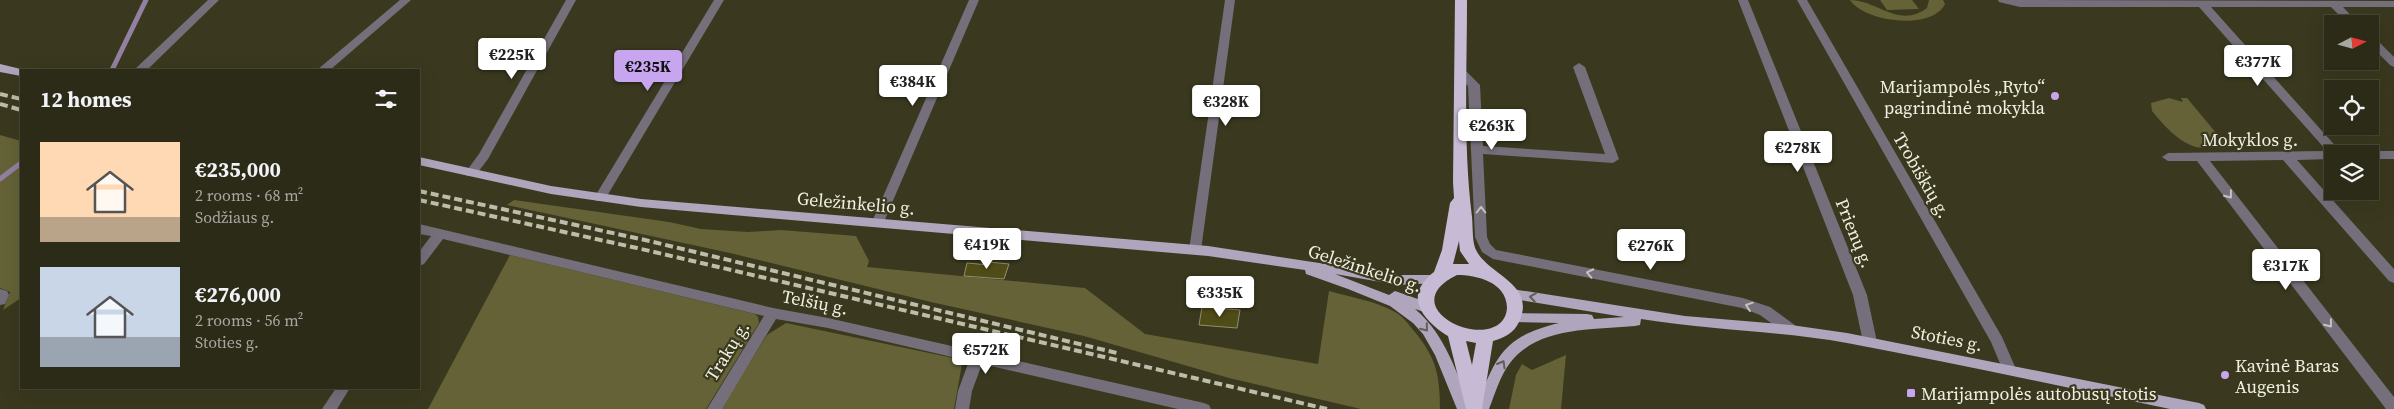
<!DOCTYPE html>
<html lang="en">
<head>
<meta charset="utf-8">
<style>
	:root { --surface:#2c2b17; --page:#383724; --text:#f1f3f6; --muted:#a6a7a1; --line:#484736; --accent:#c8a6ef }
	body { margin:0; font-family:"Source Serif 4",serif; background:var(--page); color:var(--text); height:100vh; display:flex; flex-direction:column; font-size:19px; white-space:nowrap }
	* { box-sizing:border-box; margin:0 }
	p { font-size:16px; color:var(--muted) }
	.icon { flex:none; width:28px; height:28px; fill:none; stroke:currentColor; stroke-width:2; stroke-linecap:round; stroke-linejoin:round }
	.map { position:relative; flex:1; overflow:hidden }
	.details { position:absolute; left:20px; top:69px; width:400px; height:320px; display:flex; flex-direction:column; background:var(--surface); border-radius:0px; box-shadow:0 5px 20px #0002,0 0 0 1px var(--line) }
	.details>* { flex:none }
	.needle { width:32px; rotate:84deg }
	.buttons { position:absolute; left:2324px; top:15px; display:grid; gap:10px }
	.buttons a { display:grid; place-items:center; width:55px; height:55px; border-radius:0px; background:var(--surface); box-shadow:0 5px 20px #0002,0 0 0 1px var(--line); font-size:25px }
	.price { position:absolute; translate:-50% -42px; padding:0 11px; border-radius:5px; background:#fff; color:#222; font-size:16px; line-height:32px; filter:drop-shadow(0 1px 2px #0008) }
	.price::after { content:''; position:absolute; left:50%; top:30px; width:15px; height:11px; margin-left:-8px; background:inherit; clip-path:polygon(0 0,100% 0,50% 100%) }
	.price.selected { background:var(--accent); color:#111 }
	ul { padding:0; list-style:none }
	li { display:flex; align-items:center; gap:15px; height:125px; padding:0 20px }
	li span { display:grid; place-items:center; flex:none; width:140px; height:100px; border-radius:0px; color:#555 }
	li>.icon { margin-inline-start:auto }
	span .icon { width:60px; height:60px; fill:#fffc; stroke-width:1 }
	li b { font-size:21px }
	h2 { display:flex; justify-content:space-between; align-items:center; height:60px; padding:0 20px; font-size:21px }
	.map>svg:first-child { display:block }
</style>
</head>
<body>
<div class="map">
<svg width="2394" height="409" viewBox="0 0 2394 409">
	<rect width="100%" height="100%" fill="#3a391f"/>
	<!-- green -->
	<g fill="#646236">
		<path d="M1850,0C1877,0 1899,29 1927,8L1929,0H1943L1945,4C1932,31 1864,22 1850,0Z"/>
		<polygon points="1880,0 1912,0 1919,9 1887,10"/>
		<path d="M2169,98L2183,102L2181,98H2187L2227,146H2222L2219,142C2194,161 2166,128 2152,111L2151,103Z"/>
		<polygon points="0,135 21,141 21,298 3,310 10,292 0,288"/>
		<path d="M514,200L669,222L701,229L748,232L781,230L856,236L869,261L867,267L1085,288L1145,334L1318,364L1329,291C1350,297 1376,301 1395,312C1403,316 1408,324 1414,331C1436,357 1440,375 1440,409H1361L1229,378L1084,336L931,302L730,253L507,205Z"/>
		<polygon points="510,255 755,314 758,317 759,323 706,409 428,409"/>
		<polygon points="786,323 958,359 962,364 954,409 721,409 767,335"/>
		<polygon points="1566,355 1561,409 1509,409 1516,375 1522,364 1532,370"/>
	</g>
	<g fill="none" stroke-linecap="round" stroke-linejoin="round">
		<!-- stream -->
		<g stroke="#9380a2" stroke-width="5">
			<polyline points="112,70 146,0"/>
			<polyline points="0,179 21,163"/>
		</g>
	</g>
	<!-- building -->
	<g fill="#504c17" stroke="#908f73">
		<polygon points="989,262 1009,264 1004,279 964,276 967,263 989,265"/>
		<polygon points="1202,307 1240,310 1237,328 1199,325"/>
	</g>
	<g fill="none" stroke-linecap="round" stroke-linejoin="round">
		<!-- street -->
		<g fill="#746f7a" fill-rule="evenodd">
			<polygon points="208,0 219,0 147,70 134,70"/>
			<polygon points="400,0 411,0 330,70 317,70"/>
			<polygon points="566,0 576,0 488,159 475,176 467,176 465,173 479,154"/>
			<polygon points="714,0 724,0 604,201 596,201 594,198"/>
			<polygon points="969,0 979,0 883,224 881,227 873,227 871,224"/>
			<polygon points="1225,0 1235,0 1201,250 1200,253 1190,253 1189,250"/>
			<polygon points="1738,0 1748,0 1867,295 1877,342 1875,346 1870,347 1865,346 1863,342 1853,295"/>
			<polygon points="1797,0 1807,0 2002,337 2016,369 2014,373 2009,375 2004,373 1991,342"/>
			<polygon points="1998,0 2394,1 2394,7 2343,7 2359,24 2348,24 2331,7 2211,7 2340,151 2342,154 2332,154 2332,159 2297,160 2394,269 2394,283 2389,281 2283,160 2210,161 2394,397 2394,409 2386,409 2197,161 2168,161 2162,157 2168,153 2327,151 2199,7 2020,7 1999,2"/>
			<polygon points="2370,36 2374,37 2394,57 2394,67 2390,65 2370,45"/>
			<polygon points="1579,63 1585,67 1619,159 1613,163 1483,154 1487,237 1490,244 1496,250 1743,298 1770,307 1796,326 1798,330 1796,334 1786,334 1760,315 1742,308 1493,259 1482,252 1475,237 1468,86 1455,73 1461,69 1465,70 1480,85 1483,146 1605,154 1573,67"/>
			<polygon points="2370,151 2394,151 2394,159 2370,159 2370,154 2365,154"/>
			<polygon points="419,224 773,308 828,318 1204,403 1209,405 1211,409 1178,409 982,364 972,391 969,409 955,409 958,391 969,361 828,328 776,319 722,409 707,409 764,316 443,239 424,264 419,266 419,252 431,236 419,234"/>
			<polygon points="0,289 7,291 9,295 5,304 0,305"/>
			<polygon points="336,388 350,388 337,409 322,409"/>
		</g>
		<!-- primary -->
		<g fill="#afa5bc" fill-rule="evenodd">
			<polygon points="0,64 25,70 21,70 21,76 0,72"/>
			<path d="M419,157L551,186L641,199L1208,246L1398,275H1433L1438,277L1440,280L1438,283L1398,285L1335,274L1389,295L1395,291L1432,304L1434,308L1432,312L1427,313L1415,309C1445,334 1457,373 1471,409H1457L1435,355L1423,334L1413,323L1390,306L1348,289L1306,274L1305,270L1208,256L641,207L551,194L419,165Z"/>
			<path d="M1512,289L1685,316L1791,325L1847,333L2199,403L2204,405L2206,409H2170C2063,387 1955,363 1847,343C1779,331 1709,330 1641,319L1640,325L1635,326C1593,330 1538,326 1510,363C1500,376 1495,394 1489,409H1475C1496,358 1501,337 1559,323L1514,322L1509,321L1507,317L1509,313L1587,314L1592,315L1594,319L1624,317L1507,298L1505,294L1507,290Z"/>
		</g>
		<!-- highway -->
		<path fill="#c6bad5" fill-rule="evenodd" d="M1455,0H1467C1467,72 1463,145 1472,217C1473,227 1472,242 1476,250C1488,275 1537,284 1519,322C1514,333 1504,338 1493,341L1482,409H1466L1448,336C1431,326 1407,304 1423,283C1427,279 1429,275 1434,272L1442,250L1450,203L1454,198L1453,182ZM1459,241L1460,251L1469,264H1453ZM1457,275C1477,275 1506,282 1507,307C1507,314 1504,320 1499,324C1472,345 1397,304 1457,275ZM1466,341L1476,343L1472,365Z"/>
		<!-- rail -->
		<g stroke="#bdbdaa" stroke-width="4" stroke-dasharray="8 4" stroke-linecap="butt">
			<polyline points="0,94 21,99"/>
			<polyline points="0,104 21,110"/>
			<polyline points="419,191 645,240 1117,353"/>
			<polyline points="419,200 637,248 1327,409"/>
		</g>
	</g>
	<!-- one-way arrows -->
	<defs><path id="oneway-chevron" d="M-2-3.5L2.5 0L-2 3.5" fill="none" stroke-width="1.6" stroke-linecap="round" stroke-linejoin="round" transform="scale(1.25)"/></defs>
	<g stroke="#c5c3bc">
		<use href="#oneway-chevron" transform="translate(2229 195) rotate(52)"/>
		<use href="#oneway-chevron" transform="translate(1481 210) rotate(-90)"/>
		<use href="#oneway-chevron" transform="translate(1590 273) rotate(-168)"/>
		<use href="#oneway-chevron" transform="translate(1749 306) rotate(-161)"/>
		<use href="#oneway-chevron" transform="translate(2329 324) rotate(52)"/>
	</g>
	<g stroke="#635f56">
		<use href="#oneway-chevron" transform="translate(1533 297) rotate(-171)"/>
		<use href="#oneway-chevron" transform="translate(1425 328) rotate(51)"/>
		<use href="#oneway-chevron" transform="translate(1502 364) rotate(-60)"/>
	</g>
	<!-- markers -->
	<g fill="#c8a6ef" stroke="#3a391f" stroke-width="2">
		<circle cx="2055" cy="96" r="5"/>
		<circle cx="2225" cy="375" r="5"/>
		<rect x="1906" y="388" width="10" height="10" rx="2.5"/>
	</g>
	<g text-anchor="middle" dominant-baseline="central" stroke-width="4.5" stroke-linejoin="round" paint-order="stroke">
		<!-- poi labels -->
		<g font-size="18" fill="#f0f0e0" stroke="#3a391f" text-anchor="start">
			<text x="2045" y="86" text-anchor="end">Marijampolės „Ryto“<tspan x="2045" dy="21">pagrindinė mokykla</tspan></text>
			<text x="2235" y="365">Kavinė Baras<tspan x="2235" dy="21">Augenis</tspan></text>
			<text x="1921" y="393">Marijampolės autobusų stotis</text>
		</g>
		<!-- street labels -->
		<g font-size="18" fill="#f0f0e0" stroke="#3a391f">
			<text x="2250" y="139">Mokyklos g.</text>
			<text transform="translate(1922 175) rotate(60)">Trobiškių g.</text>
			<text transform="translate(856 203) rotate(5)">Geležinkelio g.</text>
			<text transform="translate(1855 233) rotate(68)">Prienų g.</text>
			<text transform="translate(1365 268) rotate(18)">Geležinkelio g.</text>
			<text transform="translate(815 302) rotate(11)">Telšių g.</text>
			<text transform="translate(1947 338) rotate(11)">Stoties g.</text>
			<text transform="translate(727 351) rotate(-58)">Trakų g.</text>
		</g>
	</g>
</svg>
<div class="buttons">
<a><svg class="needle" viewBox="-14 -14 28 28"><path d="M0-13l5 13h-10z" fill="#e53935"/><path d="M0 13l5-13h-10z" fill="#a6a7a1"/></svg></a>
<a><svg class="icon" aria-label="locate" viewBox="0 0 24 24"><circle cx="12" cy="12" r="6"/><path d="M12 2v4M12 18v4M2 12h4M18 12h4"/></svg></a>
<a><svg class="icon" aria-label="layers" viewBox="0 0 24 24"><path d="M12 4l9 5-9 5-9-5zM3 14l9 5 9-5"/></svg></a>
</div>
<b class="price" style="left:512px;top:80px">€225K</b>
<b class="price" style="left:2258px;top:87px">€377K</b>
<b class="price selected" style="left:648px;top:92px">€235K</b>
<b class="price" style="left:913px;top:107px">€384K</b>
<b class="price" style="left:1226px;top:127px">€328K</b>
<b class="price" style="left:1492px;top:151px">€263K</b>
<b class="price" style="left:1798px;top:173px">€278K</b>
<b class="price" style="left:987px;top:270px">€419K</b>
<b class="price" style="left:1651px;top:271px">€276K</b>
<b class="price" style="left:2286px;top:291px">€317K</b>
<b class="price" style="left:1220px;top:318px">€335K</b>
<b class="price" style="left:986px;top:375px">€572K</b>
<section class="details">
<h2>12 homes<svg class="icon" aria-label="filters" viewBox="0 0 24 24"><path d="M4 7h16M4 17h16"/><circle cx="9" cy="7" r="2"/><circle cx="15" cy="17" r="2"/></svg></h2>
<ul>
<li><span style="background:linear-gradient(#ffd9b3 75%,#b9a48a 0)"><svg class="icon" aria-label="home" viewBox="0 0 24 24"><path d="M3 11l9-7 9 7M6 9v11h12V9"/></svg></span><div><b>€235,000</b><p>2 rooms · 68 m²</p><p>Sodžiaus g.</p></div></li>
<li><span style="background:linear-gradient(#c9d6e8 70%,#9aa5b1 0)"><svg class="icon" aria-label="home" viewBox="0 0 24 24"><path d="M3 11l9-7 9 7M6 9v11h12V9"/></svg></span><div><b>€276,000</b><p>2 rooms · 56 m²</p><p>Stoties g.</p></div></li>
</ul>
</section>
</div>
</body>
</html>
